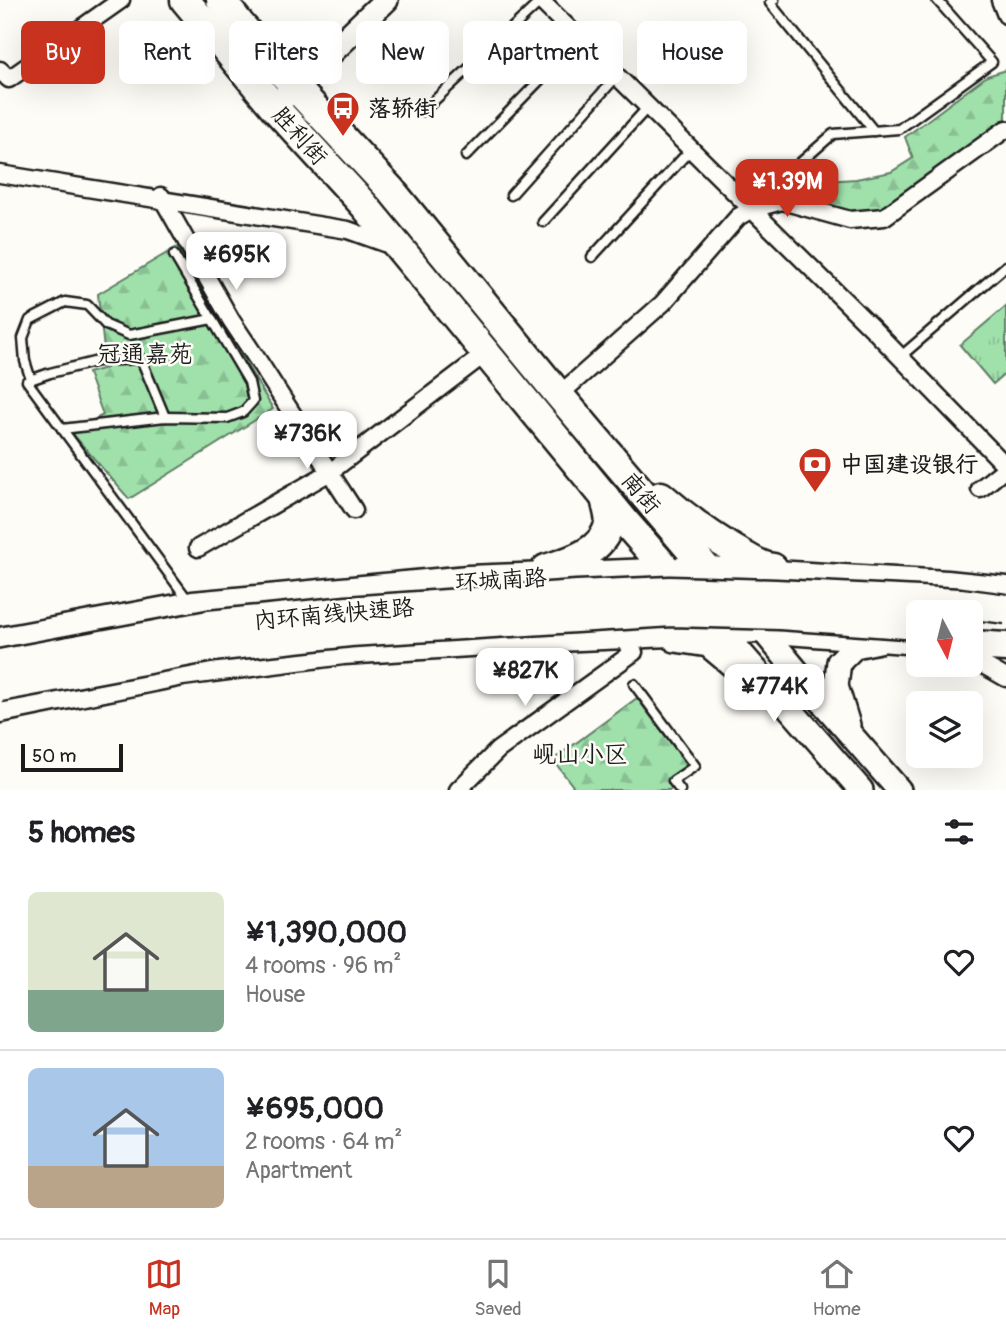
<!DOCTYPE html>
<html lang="en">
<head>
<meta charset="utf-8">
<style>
	:root { --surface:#fff; --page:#f2f2f2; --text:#202124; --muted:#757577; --line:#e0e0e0; --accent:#c8321e }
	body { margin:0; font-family:Pangolin,"LXGW WenKai TC",sans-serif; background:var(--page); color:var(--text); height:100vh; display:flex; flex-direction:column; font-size:26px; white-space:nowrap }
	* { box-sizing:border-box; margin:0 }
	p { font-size:23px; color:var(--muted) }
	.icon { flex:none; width:38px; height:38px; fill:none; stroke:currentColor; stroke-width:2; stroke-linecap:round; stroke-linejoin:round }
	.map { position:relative; height:790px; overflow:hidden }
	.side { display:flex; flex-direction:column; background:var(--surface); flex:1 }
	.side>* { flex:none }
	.top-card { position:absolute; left:21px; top:21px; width:964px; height:63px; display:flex; gap:14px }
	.needle { width:46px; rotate:173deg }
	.fabs { position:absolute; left:906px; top:600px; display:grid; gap:14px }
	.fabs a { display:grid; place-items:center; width:77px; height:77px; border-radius:10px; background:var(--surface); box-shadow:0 7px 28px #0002; font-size:35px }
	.scale { position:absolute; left:21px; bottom:18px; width:102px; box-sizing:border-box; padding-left:7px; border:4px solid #1c1c1c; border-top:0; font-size:19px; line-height:24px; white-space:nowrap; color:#1c1c1c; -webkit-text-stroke:5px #fdfcf7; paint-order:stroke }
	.price { position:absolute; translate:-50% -60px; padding:0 16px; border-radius:14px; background:#fff; color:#222; font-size:23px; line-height:46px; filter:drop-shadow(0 2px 4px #0008) }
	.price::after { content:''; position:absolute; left:50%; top:42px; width:21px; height:16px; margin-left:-10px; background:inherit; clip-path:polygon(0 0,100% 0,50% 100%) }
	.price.current { background:var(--accent); color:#fff }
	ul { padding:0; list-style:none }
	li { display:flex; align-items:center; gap:21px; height:175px; padding:0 28px }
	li+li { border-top:2px solid var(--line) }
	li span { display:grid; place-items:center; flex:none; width:196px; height:140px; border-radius:10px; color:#555 }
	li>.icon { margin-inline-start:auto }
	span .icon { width:84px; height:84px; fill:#fffc; stroke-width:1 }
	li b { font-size:30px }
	h2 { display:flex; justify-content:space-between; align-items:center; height:84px; padding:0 28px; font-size:30px }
	.tag { padding:0 24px; border-radius:10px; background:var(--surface); box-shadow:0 7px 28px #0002; font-size:24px; line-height:63px }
	.tag.current { background:var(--accent); color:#fff }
	.menu { display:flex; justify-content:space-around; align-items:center; height:98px; border-top:2px solid var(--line); background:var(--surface); font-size:19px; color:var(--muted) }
	.menu a { display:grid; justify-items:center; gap:4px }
	.menu .current { color:var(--accent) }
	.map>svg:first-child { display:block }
</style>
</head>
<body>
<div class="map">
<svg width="1006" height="790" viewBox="0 0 1006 790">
	<defs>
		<pattern id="forest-firs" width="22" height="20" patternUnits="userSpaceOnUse" patternTransform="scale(1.75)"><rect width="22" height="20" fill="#a0e1ab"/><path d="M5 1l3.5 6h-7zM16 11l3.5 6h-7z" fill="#89c093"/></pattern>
		<pattern id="park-tufts" width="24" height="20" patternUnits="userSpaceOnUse" patternTransform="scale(1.75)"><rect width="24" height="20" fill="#a0e1ab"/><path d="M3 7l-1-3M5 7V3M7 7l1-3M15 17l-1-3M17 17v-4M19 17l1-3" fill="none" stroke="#89c093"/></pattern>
	</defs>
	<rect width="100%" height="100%" fill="#fdfcf7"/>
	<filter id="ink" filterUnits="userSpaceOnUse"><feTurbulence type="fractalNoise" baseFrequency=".0143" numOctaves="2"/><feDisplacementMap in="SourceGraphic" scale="14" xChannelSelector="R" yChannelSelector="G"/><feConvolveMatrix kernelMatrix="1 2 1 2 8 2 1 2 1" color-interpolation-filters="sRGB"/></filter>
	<g filter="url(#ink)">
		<!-- forest -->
		<g fill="url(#forest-firs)" stroke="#5e7e64" stroke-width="2">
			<polygon points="1006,70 1006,122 884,208 852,213 787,193 786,187 810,182 856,179 891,172 913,158 905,137 987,76"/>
			<polygon points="177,247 273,409 129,499 71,432 103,415 88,373 106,368 98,294"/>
			<polygon points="637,698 693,773 670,790 576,790 553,760"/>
		</g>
		<!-- park -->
		<polygon fill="url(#park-tufts)" stroke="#5e7e64" stroke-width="2" points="1006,306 1006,373 993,384 960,345"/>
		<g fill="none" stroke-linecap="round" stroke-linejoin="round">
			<defs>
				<g id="lane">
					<polyline points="774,0 770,3 874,131"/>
					<polyline points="423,111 541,1"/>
					<polyline points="466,156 580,39"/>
					<polyline points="511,195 617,76"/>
					<polyline points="752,205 833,134 899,129 992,62 937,0"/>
					<polyline points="543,222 648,107"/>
					<polyline points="592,257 691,149"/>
					<polyline points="900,357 1006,266"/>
					<polyline points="31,380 25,361 23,338 30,320 65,302 87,305 106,325 129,335 212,319"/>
					<polyline points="165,417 141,359 98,361 50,373 27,381 188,600"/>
					<polyline points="62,429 165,417 227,418 243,412 253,401 249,382 174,255"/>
					<polyline points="634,684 695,766 673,781 680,790"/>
				</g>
				<g id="street">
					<polyline points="540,0 872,328 1006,466"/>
					<polyline points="1000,0 1006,15"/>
					<polyline points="0,70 9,79 121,0"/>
					<polyline points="0,174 348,230 393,246"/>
					<polyline points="161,196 231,320 261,365 354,510"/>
					<polyline points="559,395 663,303 738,217 752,209 782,201 850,220 884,217 1006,129"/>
					<polyline points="980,489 1006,468"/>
					<polyline points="198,548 330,472 486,353"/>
					<polyline points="971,658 1006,678"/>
					<polyline points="458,790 498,750 634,652 619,634"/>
				</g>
				<g id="secondary">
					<polyline points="274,107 386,0"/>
					<polyline points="761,628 824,704 899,790"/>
					<polyline points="720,629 861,790"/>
					<polyline points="675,640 708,645 745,676"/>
					<polyline points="848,725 836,686 839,662 855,646 879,641"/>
				</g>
				<g id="highway">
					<polyline points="185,0 274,107 364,205 626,523 676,580"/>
					<polyline points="221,0 239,23 295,87 391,190 559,395 716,580"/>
					<path d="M661,496C687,519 713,538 743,555C753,561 762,567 773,568"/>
					<path d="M546,569C570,561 601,553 609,525C611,518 606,505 605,497"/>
					<polyline points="0,642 193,606 468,580 707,571 947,585 1006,591"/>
					<polyline points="971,645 1006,647"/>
					<polyline points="0,708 182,671 343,650 534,638 761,628 919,640"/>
				</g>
			</defs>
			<!-- lane casing -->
			<use href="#lane" stroke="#1c1c1c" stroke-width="13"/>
			<!-- street casing -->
			<use href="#street" stroke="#1c1c1c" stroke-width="21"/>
			<!-- secondary casing -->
			<use href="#secondary" stroke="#1c1c1c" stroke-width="28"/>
			<!-- highway casing -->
			<use href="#highway" stroke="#1c1c1c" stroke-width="33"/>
			<!-- lane -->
			<use href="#lane" stroke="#fdfcf7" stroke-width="8"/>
			<!-- street -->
			<use href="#street" stroke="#fdfcf7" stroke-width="16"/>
			<!-- secondary -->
			<use href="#secondary" stroke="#fdfcf7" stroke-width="23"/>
			<!-- highway -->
			<use href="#highway" stroke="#fdfcf7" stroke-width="28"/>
			<defs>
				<g id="highway-bridge">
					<polyline points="0,664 209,625 347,611 577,595 670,591 776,594 960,603 1006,609"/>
					<polyline points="0,687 212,647 350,632 672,612 780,615 919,625"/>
				</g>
			</defs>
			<!-- highway-bridge casing -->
			<use href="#highway-bridge" stroke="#1c1c1c" stroke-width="33" stroke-linecap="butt"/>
			<!-- highway-bridge -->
			<use href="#highway-bridge" stroke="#fdfcf7" stroke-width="28"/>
		</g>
	</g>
	<!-- icons -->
	<defs>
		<symbol id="bus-pin" viewBox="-11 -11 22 30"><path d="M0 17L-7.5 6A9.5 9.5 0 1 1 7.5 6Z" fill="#c8321e" stroke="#fdfcf7"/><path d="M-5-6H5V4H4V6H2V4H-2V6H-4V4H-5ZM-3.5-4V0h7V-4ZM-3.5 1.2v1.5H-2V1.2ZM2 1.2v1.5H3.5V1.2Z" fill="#fff"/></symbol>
		<symbol id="bank-pin" viewBox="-11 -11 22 30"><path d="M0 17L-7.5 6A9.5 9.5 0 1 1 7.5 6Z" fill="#c8321e" stroke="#fdfcf7"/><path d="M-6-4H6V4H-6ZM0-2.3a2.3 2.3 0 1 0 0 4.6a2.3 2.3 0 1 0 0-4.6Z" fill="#fff"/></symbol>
	</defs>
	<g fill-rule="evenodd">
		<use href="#bus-pin" x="324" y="89" width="38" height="52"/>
		<use href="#bank-pin" x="796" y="445" width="38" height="52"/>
	</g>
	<g text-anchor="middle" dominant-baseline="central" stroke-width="5" stroke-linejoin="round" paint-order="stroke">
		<!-- poi labels -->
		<g font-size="23" font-weight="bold" fill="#1c1c1c" stroke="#fdfcf7" text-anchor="start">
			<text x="368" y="108">落轿街</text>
			<text x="840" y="464">中国建设银行</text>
		</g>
		<!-- street labels -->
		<g font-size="23" fill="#1c1c1c" stroke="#fdfcf7">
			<text transform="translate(300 136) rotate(48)">胜利街</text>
			<text transform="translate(641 493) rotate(50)">南街</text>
			<text transform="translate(501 580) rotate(-3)">环城南路</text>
			<text transform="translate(334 614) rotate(-5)">内环南线快速路</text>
		</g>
		<!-- neighbourhood labels -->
		<g font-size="24" fill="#1c1c1c" stroke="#fdfcf7">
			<text x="145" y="354">冠通嘉苑</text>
			<text x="580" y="754">岘山小区</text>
		</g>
	</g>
</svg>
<div class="fabs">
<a><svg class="needle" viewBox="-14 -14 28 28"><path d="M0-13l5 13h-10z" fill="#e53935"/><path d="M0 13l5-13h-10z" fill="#757577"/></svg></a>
<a><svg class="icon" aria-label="layers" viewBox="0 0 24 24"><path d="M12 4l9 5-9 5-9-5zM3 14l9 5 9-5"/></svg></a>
</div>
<div class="scale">50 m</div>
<b class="price current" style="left:787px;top:219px">¥1.39M</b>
<b class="price" style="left:236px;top:292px">¥695K</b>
<b class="price" style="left:307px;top:471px">¥736K</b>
<b class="price" style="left:525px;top:708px">¥827K</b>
<b class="price" style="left:774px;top:724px">¥774K</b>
<div class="top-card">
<a class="tag current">Buy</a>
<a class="tag">Rent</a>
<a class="tag">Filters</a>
<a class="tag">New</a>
<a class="tag">Apartment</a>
<a class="tag">House</a>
</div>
</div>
<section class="side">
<h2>5 homes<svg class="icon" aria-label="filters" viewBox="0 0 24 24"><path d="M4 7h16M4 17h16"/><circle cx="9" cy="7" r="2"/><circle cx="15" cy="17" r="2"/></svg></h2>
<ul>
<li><span style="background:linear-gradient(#dfe7d0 70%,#7fa58c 0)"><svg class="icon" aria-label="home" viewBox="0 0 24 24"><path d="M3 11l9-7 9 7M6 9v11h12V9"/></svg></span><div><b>¥1,390,000</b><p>4 rooms · 96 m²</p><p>House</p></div><svg class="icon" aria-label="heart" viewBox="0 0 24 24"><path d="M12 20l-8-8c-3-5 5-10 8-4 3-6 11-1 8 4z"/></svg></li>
<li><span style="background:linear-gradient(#a9c7e8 70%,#b9a48a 0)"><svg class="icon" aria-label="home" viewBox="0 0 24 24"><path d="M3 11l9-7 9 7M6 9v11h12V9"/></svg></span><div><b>¥695,000</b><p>2 rooms · 64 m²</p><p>Apartment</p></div><svg class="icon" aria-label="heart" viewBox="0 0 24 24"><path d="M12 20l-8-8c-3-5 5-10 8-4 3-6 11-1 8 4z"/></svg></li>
</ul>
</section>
<nav class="menu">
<a class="current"><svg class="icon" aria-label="map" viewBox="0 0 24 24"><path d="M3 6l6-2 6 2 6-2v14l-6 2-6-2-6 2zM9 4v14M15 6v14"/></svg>Map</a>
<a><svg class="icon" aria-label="saved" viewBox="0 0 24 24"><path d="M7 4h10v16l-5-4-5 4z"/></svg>Saved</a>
<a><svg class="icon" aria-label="home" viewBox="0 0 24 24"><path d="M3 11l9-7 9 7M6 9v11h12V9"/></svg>Home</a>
</nav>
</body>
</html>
